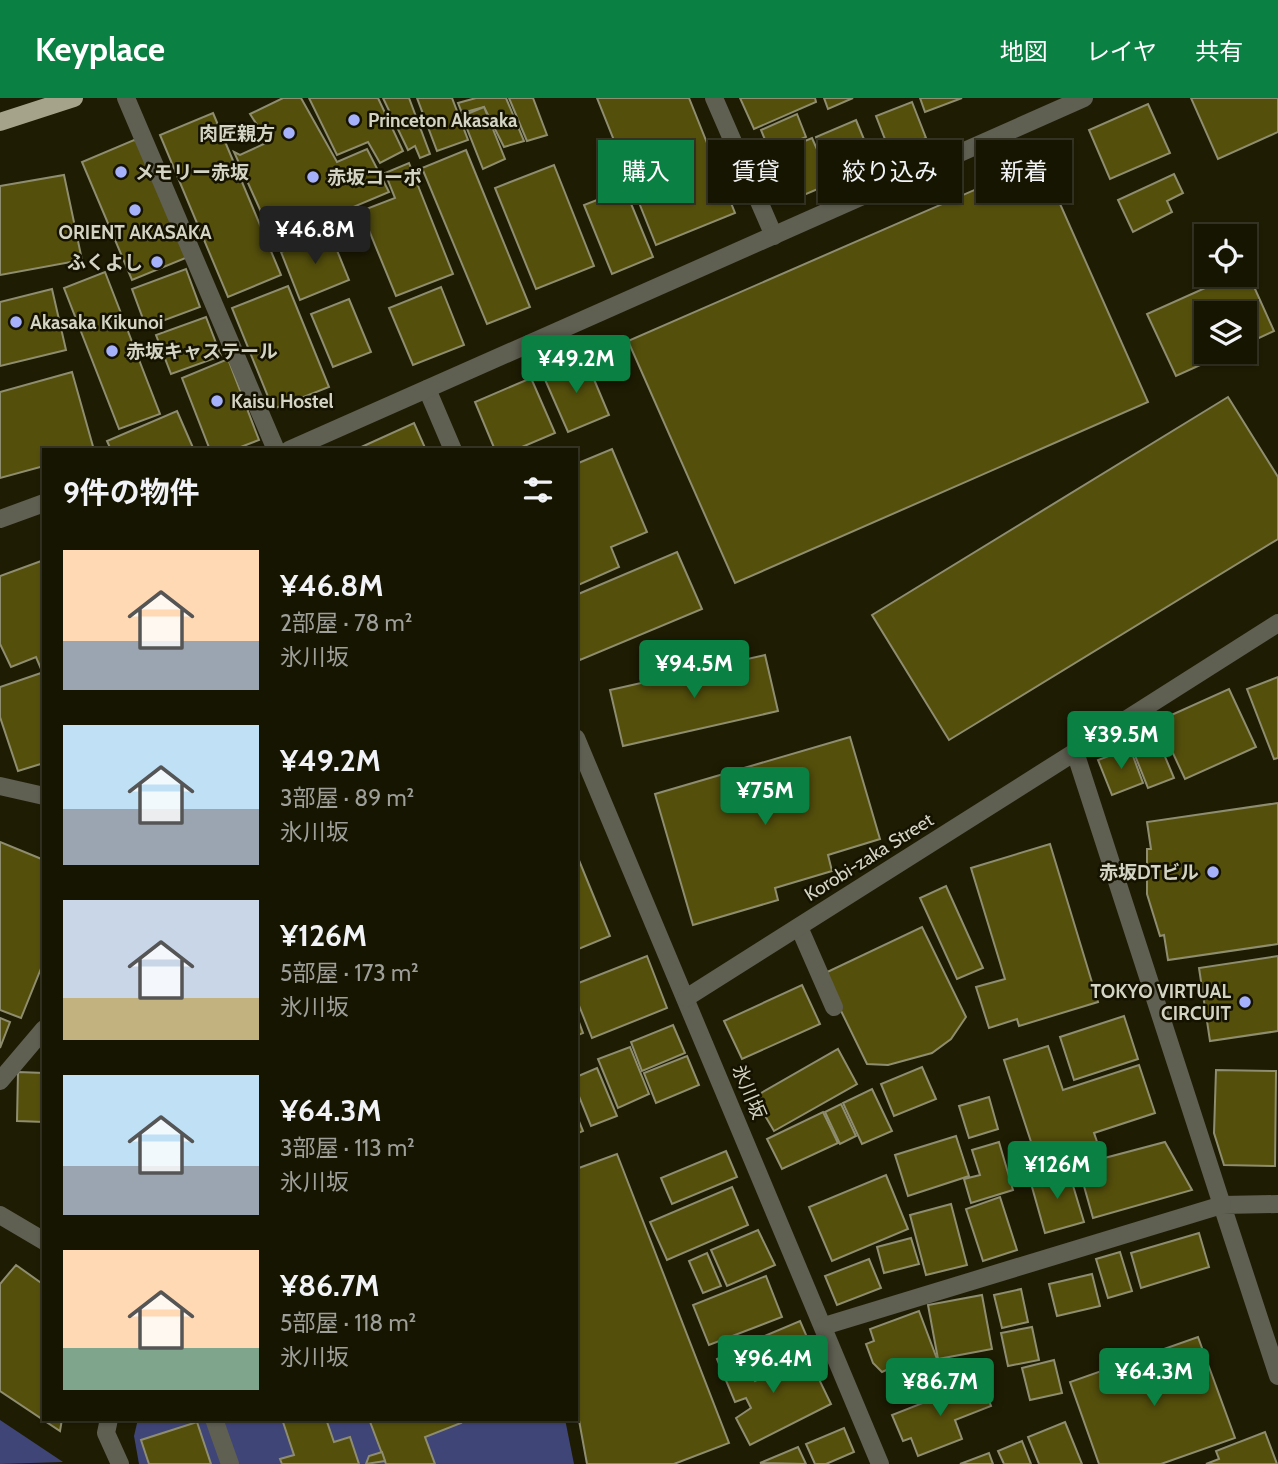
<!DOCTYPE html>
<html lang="ja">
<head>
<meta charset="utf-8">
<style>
	:root { --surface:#161502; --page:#232211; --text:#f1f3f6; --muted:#9e9f99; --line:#353424; --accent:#0b8043 }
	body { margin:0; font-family:Cabin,"Noto Sans JP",sans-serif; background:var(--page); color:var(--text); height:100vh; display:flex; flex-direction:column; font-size:26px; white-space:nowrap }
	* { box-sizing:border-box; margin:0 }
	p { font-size:23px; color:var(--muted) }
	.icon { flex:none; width:38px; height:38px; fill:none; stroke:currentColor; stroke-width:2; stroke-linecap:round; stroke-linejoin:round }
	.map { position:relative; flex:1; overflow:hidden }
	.panel { position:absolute; left:42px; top:350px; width:536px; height:973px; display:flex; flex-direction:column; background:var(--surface); border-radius:0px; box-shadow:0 2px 5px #0004,0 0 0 2px var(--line) }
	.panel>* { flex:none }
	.banner { position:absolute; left:598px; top:42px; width:574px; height:63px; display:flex; gap:14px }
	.fabs { position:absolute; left:1194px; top:126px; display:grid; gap:14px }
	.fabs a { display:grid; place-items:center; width:63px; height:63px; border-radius:0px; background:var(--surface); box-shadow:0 2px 5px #0004,0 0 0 2px var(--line); font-size:35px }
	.price { position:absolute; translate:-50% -60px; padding:0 16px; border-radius:7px; background:var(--accent); color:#fff; font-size:23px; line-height:46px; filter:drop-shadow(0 2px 4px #0008) }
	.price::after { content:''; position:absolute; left:50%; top:42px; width:21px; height:16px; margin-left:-10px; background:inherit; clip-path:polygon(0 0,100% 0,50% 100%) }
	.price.current { background:#222; color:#fff }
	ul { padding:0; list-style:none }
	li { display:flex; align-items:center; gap:21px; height:175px; padding:0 21px }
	li span { display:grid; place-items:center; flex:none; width:196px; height:140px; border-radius:0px; color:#555 }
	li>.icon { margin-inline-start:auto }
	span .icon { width:84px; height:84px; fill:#fffc; stroke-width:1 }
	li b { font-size:30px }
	h2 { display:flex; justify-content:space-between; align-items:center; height:84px; padding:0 21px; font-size:30px }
	.chip { padding:0 24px; border-radius:0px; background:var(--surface); box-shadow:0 2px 5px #0004,0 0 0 2px var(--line); font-size:24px; line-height:63px }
	.chip.current { background:var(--accent); color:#fff }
	header { display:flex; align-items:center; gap:42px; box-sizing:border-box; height:98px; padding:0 35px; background:var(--accent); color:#fff }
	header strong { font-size:33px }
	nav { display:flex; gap:38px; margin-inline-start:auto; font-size:24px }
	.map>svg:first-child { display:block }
</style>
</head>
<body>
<header>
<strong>Keyplace</strong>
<nav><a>地図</a><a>レイヤ</a><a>共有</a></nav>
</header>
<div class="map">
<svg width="1278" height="1366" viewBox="0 0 1278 1366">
	<rect width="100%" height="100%" fill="#1e1c03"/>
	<!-- forest -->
	<g fill="#3f4577">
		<polygon points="138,1321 565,1321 574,1366 139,1366 134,1338"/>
		<polygon points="0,1322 63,1364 0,1366"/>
	</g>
	<!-- building -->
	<g fill="#544f0b" stroke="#8f8d70" stroke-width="2">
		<polygon points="283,0 301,0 337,64 367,51 389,94 344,113 343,110 276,147 234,54 240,57 268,44 250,16"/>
		<polygon points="309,0 378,0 403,53 380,65 368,44 337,57"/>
		<polygon points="383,0 409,0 430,56 420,60 415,48 408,52"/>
		<polygon points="417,0 452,0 468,42 437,53"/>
		<polygon points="476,0 506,0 524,43 504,49 484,9 462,15 458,5"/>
		<polygon points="509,0 533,0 547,37 527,43"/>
		<polygon points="597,0 689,0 735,115 656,147"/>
		<polygon points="740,0 815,0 816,4 754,31"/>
		<polygon points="824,0 853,0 828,11"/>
		<polygon points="920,0 962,0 925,14"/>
		<polygon points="1191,0 1278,0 1278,34 1218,61"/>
		<polygon points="912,4 926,40 890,54 876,18"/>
		<polygon points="1148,6 1170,55 1110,81 1089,32"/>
		<polygon points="484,9 505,61 483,71 462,18"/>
		<polygon points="213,15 281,177 228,199 160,37"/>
		<polygon points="797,16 806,39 770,54 761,32"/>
		<polygon points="856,22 868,51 828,68 816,39"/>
		<polygon points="812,40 832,85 792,102 773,56"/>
		<polygon points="134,42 139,44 188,159 132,182 82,64"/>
		<polygon points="466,52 530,209 487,226 422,70"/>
		<polygon points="1041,63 1148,304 735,485 628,243"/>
		<polygon points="409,65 453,176 396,198 361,113 395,100 385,75"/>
		<polygon points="554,67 594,168 536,191 495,90"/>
		<polygon points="1174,76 1183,95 1167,103 1172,114 1133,134 1118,102"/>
		<polygon points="64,77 82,162 0,177 0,88"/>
		<polygon points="625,91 653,159 612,176 584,107"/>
		<polygon points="330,135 349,182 300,202 281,154"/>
		<polygon points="186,171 200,209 146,229 132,191"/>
		<polygon points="1246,171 1274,233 1244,247 1244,215 1206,215 1206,254 1229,254 1176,278 1147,216 1234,177 1244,177"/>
		<polygon points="105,174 160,316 119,331 64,190"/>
		<polygon points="288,188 329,289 273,311 232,210"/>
		<polygon points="441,189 464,247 413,267 389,210"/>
		<polygon points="52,191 66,252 0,268 0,204"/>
		<polygon points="349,201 371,254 333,269 311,216"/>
		<polygon points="206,219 221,258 171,276 156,237"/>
		<polygon points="585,260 609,317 568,334 543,277"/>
		<polygon points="228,261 259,342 233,352 210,352 182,280"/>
		<polygon points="72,274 94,352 44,352 44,368 0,380 0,294"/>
		<polygon points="531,280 555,335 515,352 495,352 475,304"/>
		<polygon points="1228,299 1278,379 1278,441 949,642 872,517"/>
		<polygon points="177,313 194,352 111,352 107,343"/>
		<polygon points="414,325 426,352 357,352 357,351"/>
		<polygon points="612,351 647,434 611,449 619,469 576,488 576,366"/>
		<polygon points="677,454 702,511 580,562 576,553 576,497"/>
		<polygon points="44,462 44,570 41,571 36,559 11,569 0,546 0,478"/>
		<polygon points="765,557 778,613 623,648 610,592"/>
		<polygon points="44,574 44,665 18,673 0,619 0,589"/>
		<polygon points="1278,579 1278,660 1274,661 1247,591"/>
		<polygon points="1229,591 1256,649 1185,681 1158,623"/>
		<polygon points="1155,635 1174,680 1148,690 1130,645"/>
		<polygon points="850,639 880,741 828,757 832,773 775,790 778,802 693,827 655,696"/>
		<polygon points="1130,650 1143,685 1112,697 1098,662"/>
		<polygon points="1278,705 1278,846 1168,862 1164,837 1160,838 1147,796 1147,751 1151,751 1147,724"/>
		<polygon points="0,744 44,762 44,863 21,920 0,912"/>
		<polygon points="1050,746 1098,904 1019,928 1017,921 989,930 976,889 1005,881 971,770"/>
		<polygon points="576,755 610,838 576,852"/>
		<polygon points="946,788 983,870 957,881 920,800"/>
		<polygon points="922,829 966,919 951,941 932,955 888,967 867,966 823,876"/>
		<polygon points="647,858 667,910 592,940 576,900 576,886"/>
		<polygon points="1278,858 1278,933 1210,943 1199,870"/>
		<polygon points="802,887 820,926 742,961 724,923"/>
		<polygon points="576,916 583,935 576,938"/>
		<polygon points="1124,918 1138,961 1074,982 1060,939"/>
		<polygon points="0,920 10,924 0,950"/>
		<polygon points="673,927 685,955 642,973 631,944"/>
		<polygon points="1048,948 1063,992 1139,967 1155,1015 1094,1035 1101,1055 1041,1074 1004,962"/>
		<polygon points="630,949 649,996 618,1010 598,961"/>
		<polygon points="838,951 857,986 774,1033 754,999"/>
		<polygon points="687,958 699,987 656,1005 644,975"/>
		<polygon points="922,969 936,1001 894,1018 881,986"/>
		<polygon points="597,970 617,1018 591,1028 576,991 576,979"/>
		<polygon points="1216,972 1276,973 1275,1068 1224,1067 1214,1035"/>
		<polygon points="18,974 44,975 44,1024 17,1023"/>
		<polygon points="872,991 892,1033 862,1046 843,1005"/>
		<polygon points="989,999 998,1031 969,1040 959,1008"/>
		<polygon points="841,1006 856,1038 840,1046 825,1014"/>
		<polygon points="823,1014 838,1045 782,1071 767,1041"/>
		<polygon points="576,1016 583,1033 576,1036"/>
		<polygon points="956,1038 969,1078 908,1098 895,1057"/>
		<polygon points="999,1044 1013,1092 971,1105 964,1081 980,1077 972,1052"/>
		<polygon points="1165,1044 1192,1092 1093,1120 1078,1067"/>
		<polygon points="726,1053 737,1079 672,1106 661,1080"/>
		<polygon points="617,1056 729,1345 674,1366 587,1366 576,1306 576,1071"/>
		<polygon points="1068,1071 1084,1124 1045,1135 1030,1082"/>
		<polygon points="886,1077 908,1131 832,1163 809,1109"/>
		<polygon points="732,1089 748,1127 667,1162 650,1124"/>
		<polygon points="1000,1099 1017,1152 983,1163 966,1111"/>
		<polygon points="951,1106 967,1167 926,1177 910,1117"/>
		<polygon points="758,1132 775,1167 727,1188 711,1152"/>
		<polygon points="1199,1135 1209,1169 1141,1190 1131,1155"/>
		<polygon points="911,1140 919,1166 884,1175 877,1149"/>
		<polygon points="1120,1154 1132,1193 1108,1200 1096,1161"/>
		<polygon points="707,1155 721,1188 703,1195 689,1163"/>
		<polygon points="869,1161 881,1190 837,1207 825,1178"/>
		<polygon points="16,1167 44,1187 44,1321 62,1321 60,1333 0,1293 0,1186"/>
		<polygon points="1092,1176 1100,1208 1057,1218 1049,1186"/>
		<polygon points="766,1178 782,1219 709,1247 693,1207"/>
		<polygon points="1021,1191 1028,1224 1002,1230 994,1197"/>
		<polygon points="982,1197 992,1251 938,1261 928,1207"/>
		<polygon points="919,1213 937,1261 919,1269 916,1264 897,1273 895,1268 882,1274 873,1265 866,1246 874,1243 870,1231"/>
		<polygon points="800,1223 813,1253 761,1275 748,1245"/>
		<polygon points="1032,1229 1039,1262 1008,1268 1001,1235"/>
		<polygon points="1198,1239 1235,1340 1161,1366 1099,1366 1070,1284"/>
		<polygon points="741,1250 755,1283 812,1259 817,1272 815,1273 831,1306 750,1347 736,1320 751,1310 746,1300 735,1304 717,1261"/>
		<polygon points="1054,1262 1062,1295 1030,1302 1022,1270"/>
		<polygon points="981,1282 991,1308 955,1322 962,1341 918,1358 911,1340 903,1343 892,1317"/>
		<polygon points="282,1321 326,1321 334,1344 350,1339 359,1366 282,1366 280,1361 294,1357"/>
		<polygon points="369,1321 459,1321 461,1325 425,1339 435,1366 386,1366"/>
		<polygon points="197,1324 211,1366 149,1366 141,1342"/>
		<polygon points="1065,1324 1082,1366 1039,1366 1028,1339"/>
		<polygon points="844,1330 854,1354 826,1366 815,1366 806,1346"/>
		<polygon points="1265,1334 1277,1366 1206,1366 1219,1361 1216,1353"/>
		<polygon points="1022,1343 1031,1366 1004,1366 998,1353"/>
		<polygon points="798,1349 806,1366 760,1365"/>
		<polygon points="382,1354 385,1363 366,1366 369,1358"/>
		<polygon points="989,1355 993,1366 960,1366"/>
	</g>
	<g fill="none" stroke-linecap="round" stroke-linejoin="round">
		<!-- minor -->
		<g stroke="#5f5f52" stroke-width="18">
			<polyline points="126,0 276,352"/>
			<polyline points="714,0 774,138"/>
			<polyline points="427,291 453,352"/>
			<polyline points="289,352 1084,0"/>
			<polyline points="0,421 44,405"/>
			<polyline points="576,640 880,1366"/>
			<polyline points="0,688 44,698"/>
			<polyline points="799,829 834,909"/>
			<polyline points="686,900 1075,654"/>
			<polyline points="0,983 44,931"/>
			<polyline points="1278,1106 1222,1107 1278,1278"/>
			<polyline points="0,1117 44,1143"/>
			<polyline points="824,1228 1222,1107 1075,654 1278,525"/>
			<polyline points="109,1321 106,1335 120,1366"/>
			<polyline points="214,1321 230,1366"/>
		</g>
		<!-- major -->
		<polyline stroke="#a5a48a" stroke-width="18" points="0,24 74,0"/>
	</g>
	<!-- markers -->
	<g fill="#a6b1fc" stroke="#151300" stroke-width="2.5">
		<circle cx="354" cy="22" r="7"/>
		<circle cx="289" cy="35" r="7"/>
		<circle cx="121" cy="74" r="7"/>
		<circle cx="313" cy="79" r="7"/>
		<circle cx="135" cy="112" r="7"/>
		<circle cx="157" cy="164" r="7"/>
		<circle cx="16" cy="224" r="7"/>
		<circle cx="112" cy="253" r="7"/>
		<circle cx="217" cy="303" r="7"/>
		<circle cx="1213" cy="774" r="7"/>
		<circle cx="1245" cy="904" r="7"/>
	</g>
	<g text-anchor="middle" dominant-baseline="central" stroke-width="5" stroke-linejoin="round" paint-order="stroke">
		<!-- poi labels -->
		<g font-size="19" font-weight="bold" fill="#d4d4c4" stroke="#151300" text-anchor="start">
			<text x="368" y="22">Princeton Akasaka</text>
			<text x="275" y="35" text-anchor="end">肉匠親方</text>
			<text x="135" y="74">メモリー赤坂</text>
			<text x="327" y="79">赤坂コーポ</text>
			<text x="135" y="134" text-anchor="middle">ORIENT AKASAKA</text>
			<text x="143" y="164" text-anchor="end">ふくよし</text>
			<text x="30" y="224">Akasaka Kikunoi</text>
			<text x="126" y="253">赤坂キャステール</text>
			<text x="231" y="303">Kaisu Hostel</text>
			<text x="1199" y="774" text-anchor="end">赤坂DTビル</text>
			<text x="1231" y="893" text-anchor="end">TOKYO VIRTUAL<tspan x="1231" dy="22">CIRCUIT</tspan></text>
		</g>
		<!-- street labels -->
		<g font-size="19" fill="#d4d4c4" stroke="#151300">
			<text transform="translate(869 759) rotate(-32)">Korobi-zaka Street</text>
			<text transform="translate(749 994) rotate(67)">氷川坂</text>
		</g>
	</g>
</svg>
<div class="fabs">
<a><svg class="icon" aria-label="locate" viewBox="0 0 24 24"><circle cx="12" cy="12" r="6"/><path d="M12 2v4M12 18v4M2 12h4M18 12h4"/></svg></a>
<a><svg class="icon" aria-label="layers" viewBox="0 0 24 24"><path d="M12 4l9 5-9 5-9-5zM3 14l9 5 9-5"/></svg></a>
</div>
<b class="price current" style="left:315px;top:168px">¥46.8M</b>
<b class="price" style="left:576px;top:297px">¥49.2M</b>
<b class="price" style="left:694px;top:602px">¥94.5M</b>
<b class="price" style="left:1121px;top:673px">¥39.5M</b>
<b class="price" style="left:765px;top:729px">¥75M</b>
<b class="price" style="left:1057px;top:1103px">¥126M</b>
<b class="price" style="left:773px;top:1297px">¥96.4M</b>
<b class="price" style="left:1154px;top:1310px">¥64.3M</b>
<b class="price" style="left:940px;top:1320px">¥86.7M</b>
<div class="banner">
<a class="chip current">購入</a>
<a class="chip">賃貸</a>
<a class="chip">絞り込み</a>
<a class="chip">新着</a>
</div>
<section class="panel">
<h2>9件の物件<svg class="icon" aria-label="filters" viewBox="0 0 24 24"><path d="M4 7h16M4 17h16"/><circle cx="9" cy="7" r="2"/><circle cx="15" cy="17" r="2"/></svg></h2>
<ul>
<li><span style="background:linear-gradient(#ffd9b3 65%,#9aa5b1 0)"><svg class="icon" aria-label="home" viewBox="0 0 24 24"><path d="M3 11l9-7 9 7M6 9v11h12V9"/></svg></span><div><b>¥46.8M</b><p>2部屋 · 78 m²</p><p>氷川坂</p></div></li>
<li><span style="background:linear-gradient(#bfe0f5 60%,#9aa5b1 0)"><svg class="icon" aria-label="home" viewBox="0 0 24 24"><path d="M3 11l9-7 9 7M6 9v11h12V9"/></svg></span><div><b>¥49.2M</b><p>3部屋 · 89 m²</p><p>氷川坂</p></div></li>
<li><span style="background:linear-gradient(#c9d6e8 70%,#c2b280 0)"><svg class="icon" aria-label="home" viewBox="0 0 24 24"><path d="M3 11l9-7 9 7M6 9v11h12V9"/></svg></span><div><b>¥126M</b><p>5部屋 · 173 m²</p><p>氷川坂</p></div></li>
<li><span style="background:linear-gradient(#bfe0f5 65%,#9aa5b1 0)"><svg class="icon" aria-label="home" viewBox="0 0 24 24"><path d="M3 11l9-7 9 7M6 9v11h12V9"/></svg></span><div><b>¥64.3M</b><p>3部屋 · 113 m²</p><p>氷川坂</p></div></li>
<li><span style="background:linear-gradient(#ffd9b3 70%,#7fa58c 0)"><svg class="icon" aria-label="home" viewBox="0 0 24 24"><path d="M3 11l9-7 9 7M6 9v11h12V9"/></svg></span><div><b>¥86.7M</b><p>5部屋 · 118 m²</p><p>氷川坂</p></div></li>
</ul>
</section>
</div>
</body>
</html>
